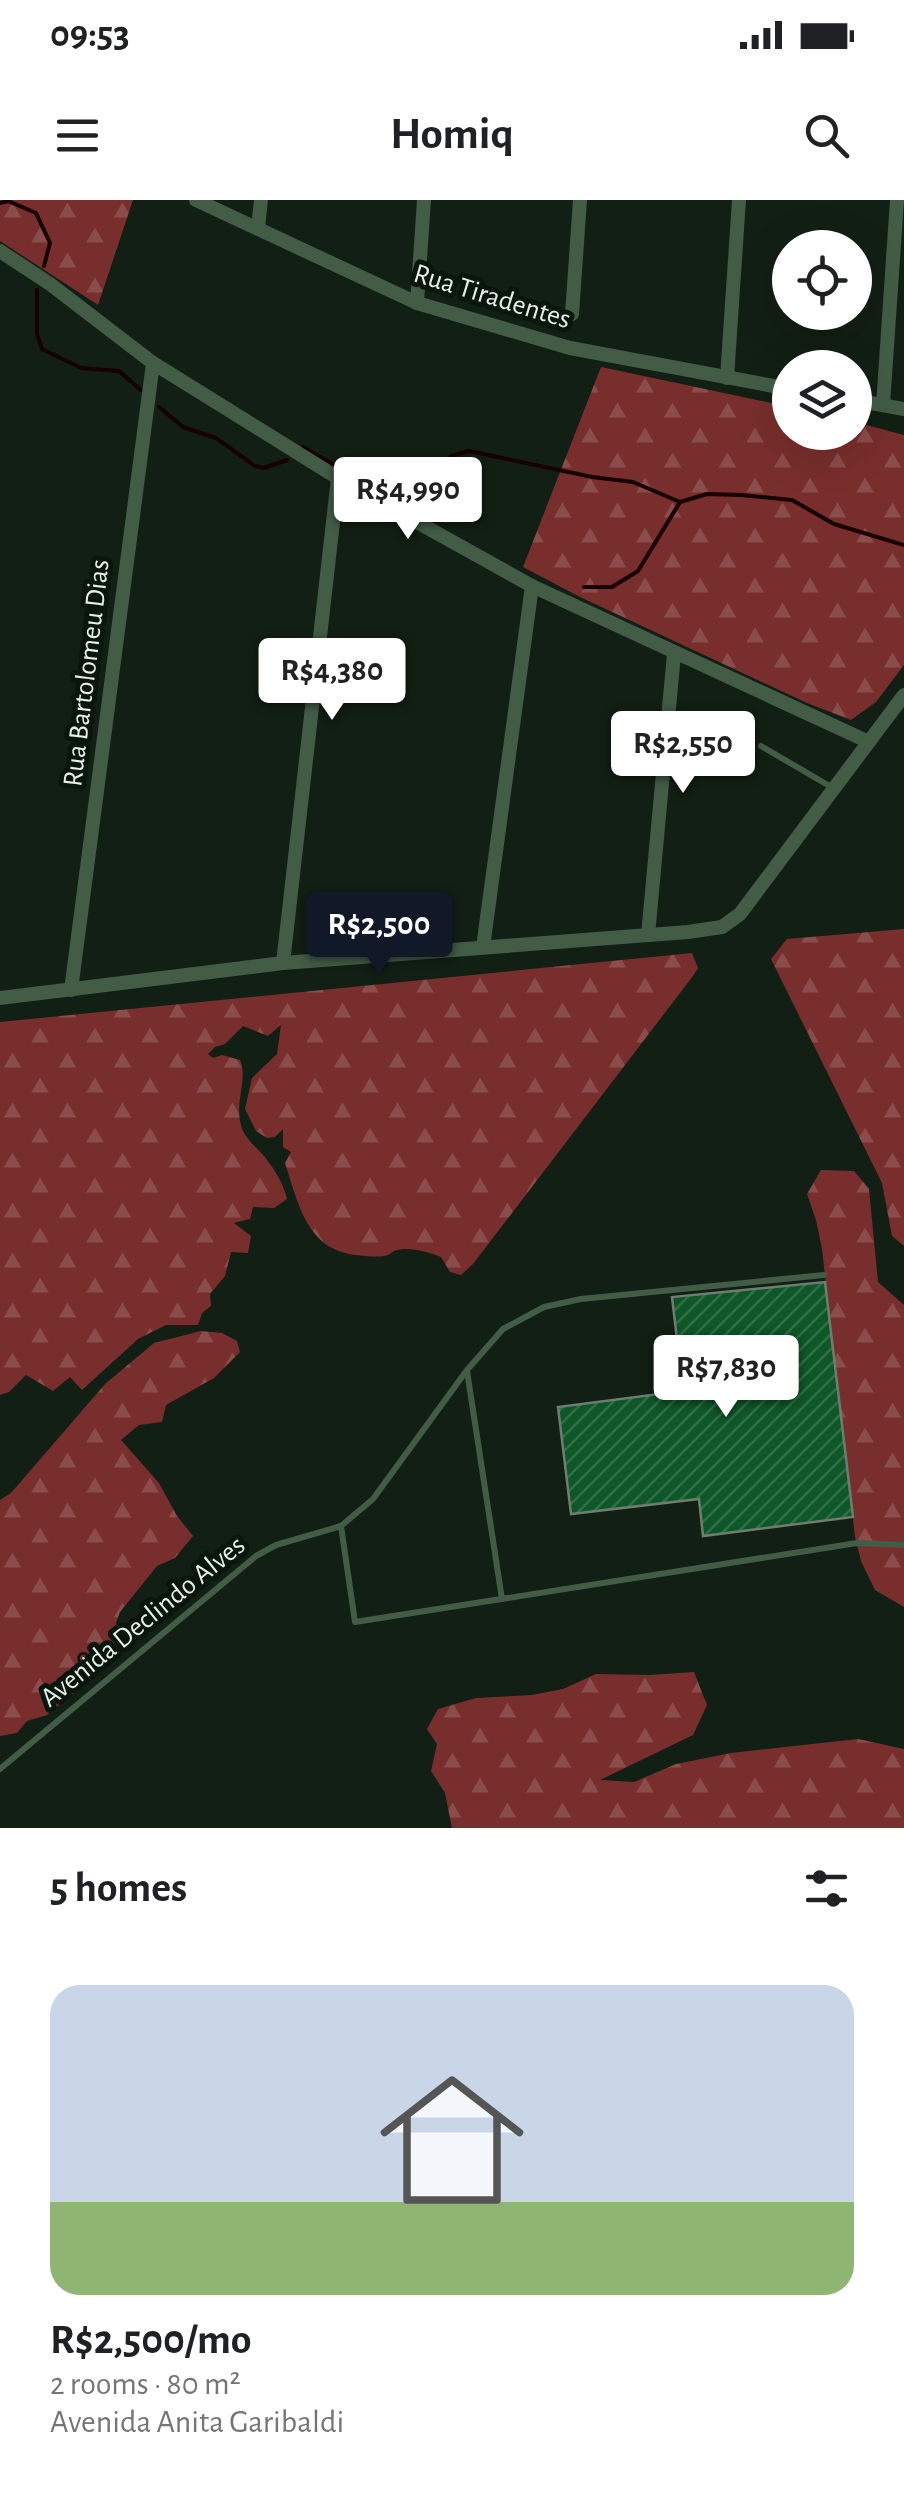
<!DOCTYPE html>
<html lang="en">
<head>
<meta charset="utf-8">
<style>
	:root { --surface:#fff; --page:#f2f2f2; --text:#202124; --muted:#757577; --accent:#111827 }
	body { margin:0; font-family:"Alegreya Sans",sans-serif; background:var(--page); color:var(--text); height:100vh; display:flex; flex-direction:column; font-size:38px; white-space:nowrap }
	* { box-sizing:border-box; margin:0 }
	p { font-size:32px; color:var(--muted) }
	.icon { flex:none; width:55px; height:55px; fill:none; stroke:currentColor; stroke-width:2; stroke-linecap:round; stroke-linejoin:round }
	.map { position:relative; height:1628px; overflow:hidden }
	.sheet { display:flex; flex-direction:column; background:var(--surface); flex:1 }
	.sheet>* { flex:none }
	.tools { position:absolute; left:772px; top:30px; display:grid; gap:20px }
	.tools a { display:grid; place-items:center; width:100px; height:100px; border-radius:50%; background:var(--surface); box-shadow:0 10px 40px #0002; font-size:50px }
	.price { position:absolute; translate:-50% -85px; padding:0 22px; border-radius:10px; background:#fff; color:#222; font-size:32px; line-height:65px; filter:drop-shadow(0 2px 5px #0008) }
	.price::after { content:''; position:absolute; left:50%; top:60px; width:30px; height:22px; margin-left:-15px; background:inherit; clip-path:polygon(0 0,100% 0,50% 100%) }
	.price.on { background:var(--accent); color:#fff }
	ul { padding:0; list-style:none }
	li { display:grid; align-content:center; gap:20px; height:530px; padding:0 50px }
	li span { display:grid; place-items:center; height:310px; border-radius:30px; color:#555 }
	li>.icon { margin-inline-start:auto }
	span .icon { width:180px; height:180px; fill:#fffc; stroke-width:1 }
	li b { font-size:42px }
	h2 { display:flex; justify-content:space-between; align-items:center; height:120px; padding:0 50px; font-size:42px }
	.status { display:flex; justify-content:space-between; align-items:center; height:70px; padding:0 50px; background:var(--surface); direction:ltr }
	.status svg { height:28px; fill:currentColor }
	header { display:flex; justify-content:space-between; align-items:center; height:130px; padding:0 50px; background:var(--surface); font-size:45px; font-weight:700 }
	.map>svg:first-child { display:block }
</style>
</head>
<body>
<div class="status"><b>09:53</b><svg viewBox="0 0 49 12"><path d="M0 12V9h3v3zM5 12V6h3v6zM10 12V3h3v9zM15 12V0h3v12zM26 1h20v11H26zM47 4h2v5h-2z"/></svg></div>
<header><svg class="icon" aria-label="menu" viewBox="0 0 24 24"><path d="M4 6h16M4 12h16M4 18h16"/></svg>Homiq<svg class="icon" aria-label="search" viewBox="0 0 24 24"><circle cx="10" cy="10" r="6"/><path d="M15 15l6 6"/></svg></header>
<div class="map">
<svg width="904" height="1628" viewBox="0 0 904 1628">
	<defs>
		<pattern id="forest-firs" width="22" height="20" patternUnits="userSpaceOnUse" patternTransform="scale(2.5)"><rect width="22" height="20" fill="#782e2c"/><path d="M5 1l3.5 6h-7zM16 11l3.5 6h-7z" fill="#8b4d4b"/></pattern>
		<pattern id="building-hatch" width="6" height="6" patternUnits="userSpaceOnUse" patternTransform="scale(2.5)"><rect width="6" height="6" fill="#0e5728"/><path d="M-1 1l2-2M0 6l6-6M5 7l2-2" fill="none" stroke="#316f47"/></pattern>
	</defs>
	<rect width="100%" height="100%" fill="#121f14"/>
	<!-- forest -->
	<g fill="url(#forest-firs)">
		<polygon points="0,0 133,0 98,105 0,41"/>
		<polygon points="601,167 790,207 790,232 855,232 855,222 904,235 904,465 876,502 851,520 807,503 580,397 523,367"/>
		<polygon points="904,729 904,1046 892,1036 882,983 771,759 787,739"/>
		<path d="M692,753L698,768L693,776L473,1064L461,1075L450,1072L441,1057C427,1052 409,1046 394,1051C392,1052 390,1054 388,1055C380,1058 365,1056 356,1055C307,1050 298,1003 285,963L291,952L283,947V929L275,937L267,938L256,931L245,909L252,878L277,854L281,825L268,836L243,826L225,844L215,847L208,854L213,858L222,855L240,860C249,880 232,905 243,931C248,941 257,948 264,956C274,969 283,982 287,999L274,1008L253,1007L250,1019L234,1023L251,1036L248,1053L231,1052L225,1076L210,1094L211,1106L202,1113L198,1125H166L138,1139L82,1190L70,1177L53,1191L26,1175L9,1192L0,1195V822Z"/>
		<polygon points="821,970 854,971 869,989 878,1082 904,1105 904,1407 875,1390 861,1361 855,1337 822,1049 816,1020 807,994"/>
		<polygon points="201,1131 222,1133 237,1141 240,1152 214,1178 166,1205 162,1222 139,1225 121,1240 159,1283 177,1316 193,1336 175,1358 157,1366 120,1412 116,1423 128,1448 47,1515 27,1521 17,1533 0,1536 0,1300 11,1293 105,1184 154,1143"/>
		<polygon points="694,1472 707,1505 693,1535 600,1580 634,1582 676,1564 731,1553 858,1539 904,1549 904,1628 452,1628 445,1593 431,1571 437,1544 427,1529 438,1509 476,1498 532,1495 563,1489 596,1474 650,1475"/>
	</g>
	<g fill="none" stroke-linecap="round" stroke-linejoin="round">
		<!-- stream -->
		<g stroke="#160000" stroke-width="4">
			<polyline points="0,3 8,1 36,13 50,43 44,66"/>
			<polyline points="37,90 37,134 42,149 81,168 119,171 141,190"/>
			<polyline points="159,207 183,227 216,238 255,266 264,268 287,260"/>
			<polyline points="303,247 408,308 419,307 451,256 469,251 592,277 633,282 680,302 707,294 741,295 792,300 834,324 904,345"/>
			<polyline points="584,387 612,387 638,371 680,302"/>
		</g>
	</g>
	<!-- building -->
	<polygon fill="url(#building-hatch)" stroke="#6d7d6f" stroke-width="2.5" points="825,1082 853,1317 703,1336 699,1299 571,1314 558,1207 683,1191 672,1097"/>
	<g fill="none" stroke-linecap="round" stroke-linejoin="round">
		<!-- service -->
		<g stroke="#425c46" stroke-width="6">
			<polyline points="761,546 833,588"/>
			<polyline points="467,1171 502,1399"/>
			<polyline points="341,1326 355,1422 857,1343 904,1345"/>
			<polyline points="0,1569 256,1356 276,1345 341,1326 373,1299 467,1170 503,1129 544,1107 581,1099 824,1075"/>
		</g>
		<!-- minor -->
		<g stroke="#425c46" stroke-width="14">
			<polyline points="196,0 417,103 570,148 790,189"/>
			<polyline points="258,28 261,0"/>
			<polyline points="0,51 50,84 153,163 338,278 532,386 869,542"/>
			<polyline points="417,103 424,0"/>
			<polyline points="572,114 580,0"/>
			<polyline points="727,178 739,0"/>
			<polyline points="855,200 904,209"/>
			<polyline points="883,205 897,0"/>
			<polyline points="648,735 674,454"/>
			<polyline points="483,747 532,386"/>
			<polyline points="283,763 338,278"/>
			<polyline points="71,790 153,163"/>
			<polyline points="0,798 283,763 688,732 722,727 740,714 904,495"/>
		</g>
	</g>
	<g text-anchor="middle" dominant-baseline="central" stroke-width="10" stroke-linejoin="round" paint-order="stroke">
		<!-- street labels -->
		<g font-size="28" fill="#e7f0e9" stroke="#09160c">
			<text transform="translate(492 97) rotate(17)">Rua Tiradentes</text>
			<text transform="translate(87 473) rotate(-83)">Rua Bartolomeu Dias</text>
			<text transform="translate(143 1422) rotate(-39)">Avenida Declindo Alves</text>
		</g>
	</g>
</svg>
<div class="tools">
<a><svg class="icon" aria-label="locate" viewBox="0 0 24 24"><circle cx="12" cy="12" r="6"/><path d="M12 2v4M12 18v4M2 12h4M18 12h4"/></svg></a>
<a><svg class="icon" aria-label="layers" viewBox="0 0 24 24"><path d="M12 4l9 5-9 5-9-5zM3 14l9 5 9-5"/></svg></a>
</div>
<b class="price" style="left:408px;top:342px">R$4,990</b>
<b class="price" style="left:332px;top:523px">R$4,380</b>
<b class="price" style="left:683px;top:596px">R$2,550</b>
<b class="price on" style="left:379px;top:777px">R$2,500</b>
<b class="price" style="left:726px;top:1220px">R$7,830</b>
</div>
<section class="sheet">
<h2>5 homes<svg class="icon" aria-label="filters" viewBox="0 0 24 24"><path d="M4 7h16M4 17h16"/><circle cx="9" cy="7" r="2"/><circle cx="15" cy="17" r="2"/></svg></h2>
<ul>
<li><span style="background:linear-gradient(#c9d6e8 70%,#8fb573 0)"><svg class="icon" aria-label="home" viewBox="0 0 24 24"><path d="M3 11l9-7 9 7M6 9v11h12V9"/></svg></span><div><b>R$2,500/mo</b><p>2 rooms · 80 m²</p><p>Avenida Anita Garibaldi</p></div></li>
</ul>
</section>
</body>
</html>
